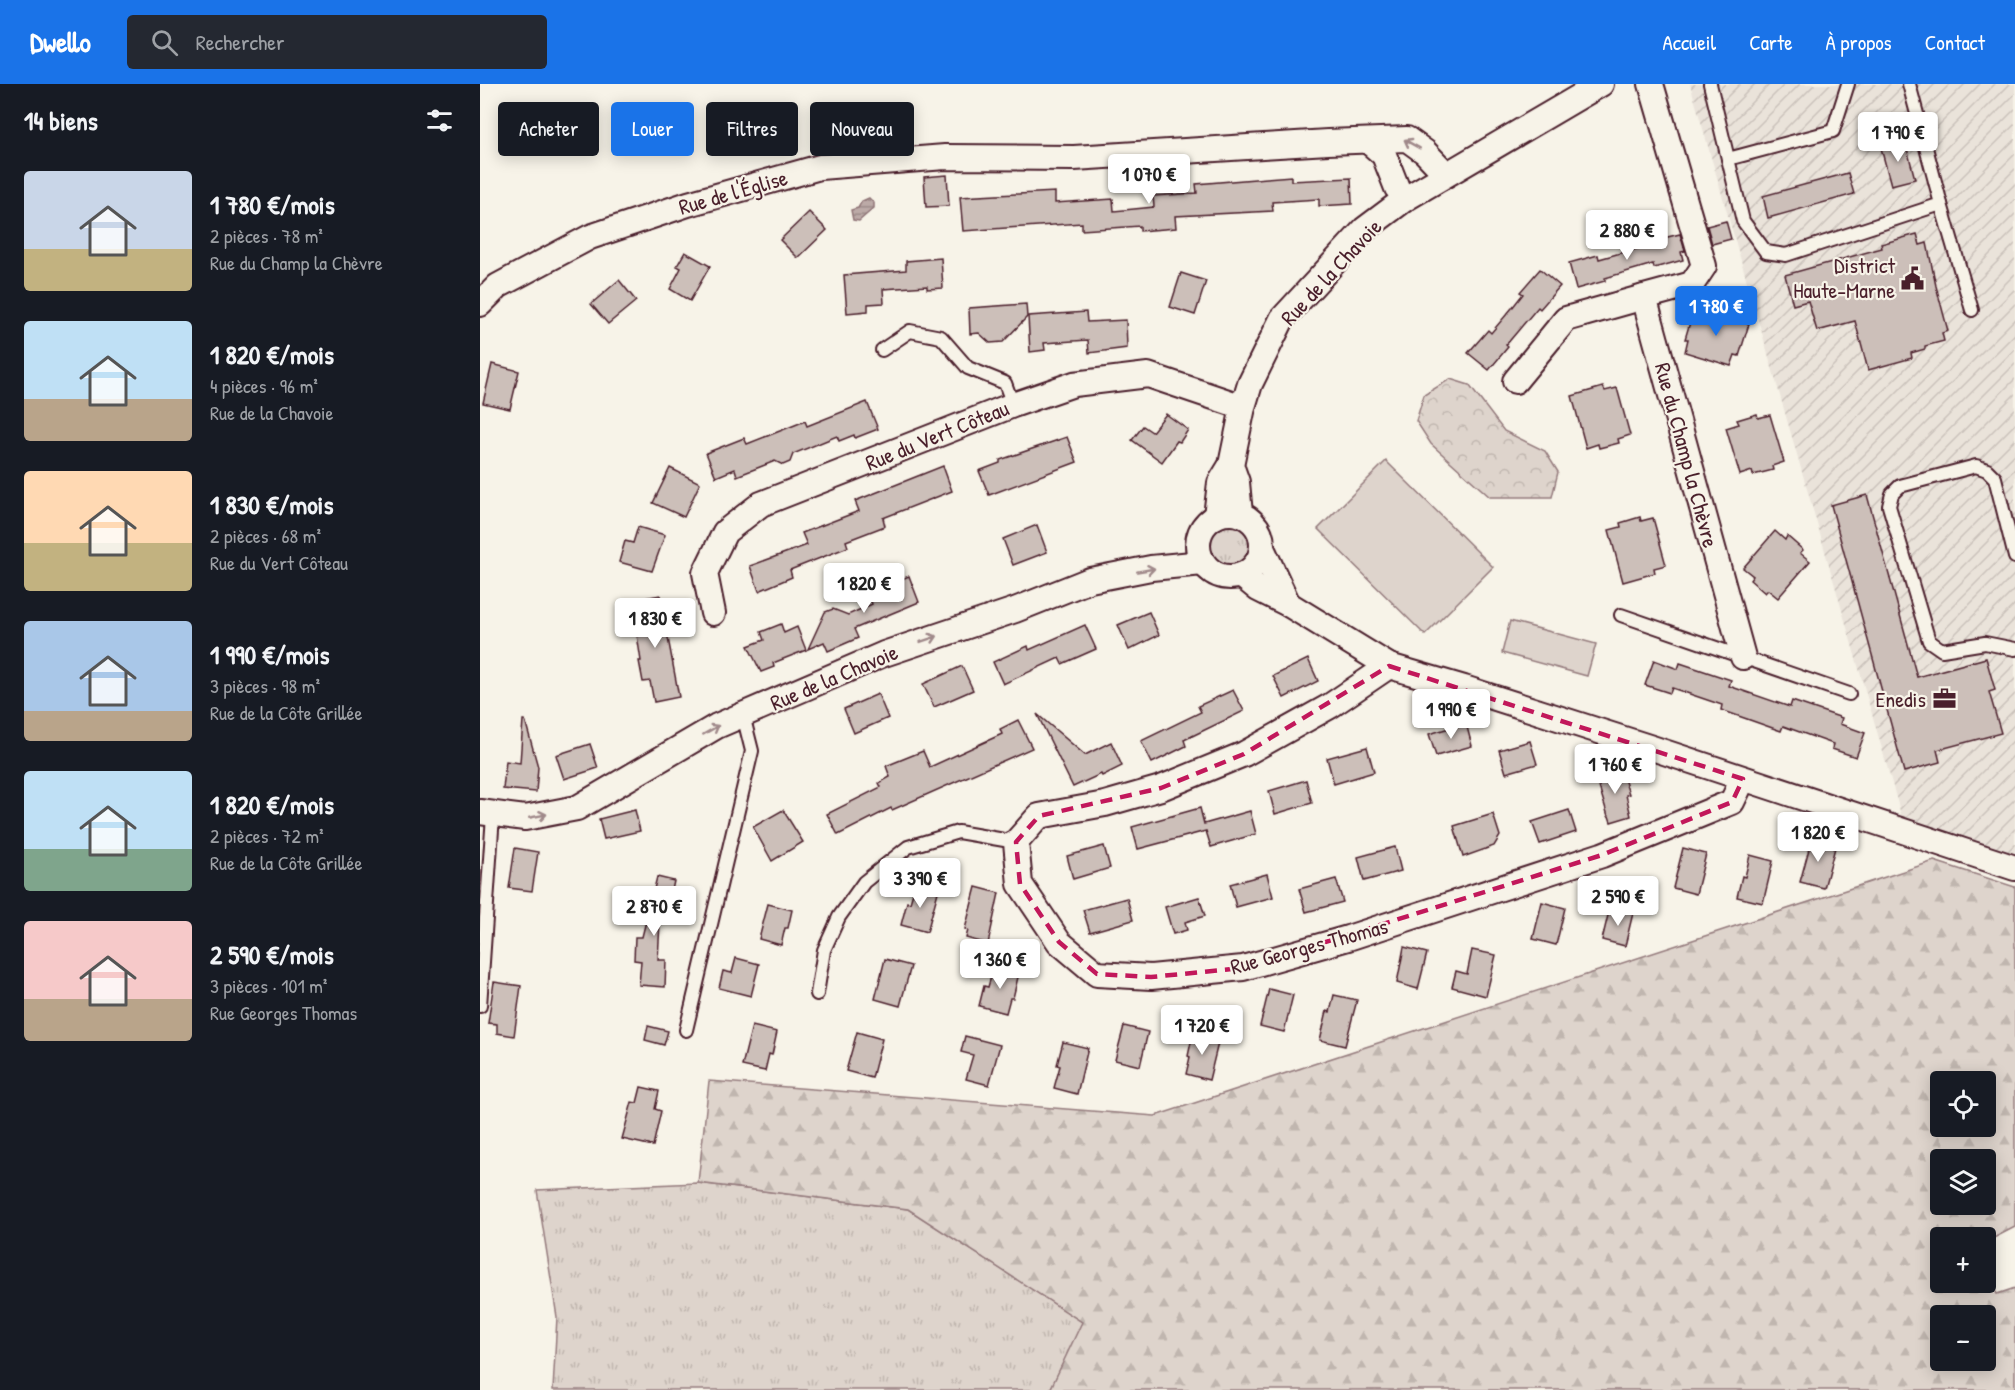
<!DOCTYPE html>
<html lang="fr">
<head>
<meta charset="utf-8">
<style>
	:root { --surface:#171b24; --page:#242831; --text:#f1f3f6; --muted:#9ea1a6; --accent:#1a73e8 }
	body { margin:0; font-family:"Patrick Hand",sans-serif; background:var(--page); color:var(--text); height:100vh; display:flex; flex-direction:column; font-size:22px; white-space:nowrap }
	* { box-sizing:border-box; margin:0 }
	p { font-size:20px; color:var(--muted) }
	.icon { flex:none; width:33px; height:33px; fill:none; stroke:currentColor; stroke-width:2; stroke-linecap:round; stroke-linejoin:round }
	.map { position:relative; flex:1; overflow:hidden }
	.sheet { display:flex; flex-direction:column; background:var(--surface); width:480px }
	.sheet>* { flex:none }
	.banner { position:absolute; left:18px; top:18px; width:570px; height:54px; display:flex; gap:12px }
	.controls { position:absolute; left:1450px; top:987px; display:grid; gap:12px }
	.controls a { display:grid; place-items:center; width:66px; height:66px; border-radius:6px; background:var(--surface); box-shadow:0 3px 15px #0003; font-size:30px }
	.price { position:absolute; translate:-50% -51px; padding:0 14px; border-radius:6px; background:#fff; color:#222; font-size:20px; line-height:39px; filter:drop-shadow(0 2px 3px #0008) }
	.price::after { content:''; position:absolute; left:50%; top:36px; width:18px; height:14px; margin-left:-9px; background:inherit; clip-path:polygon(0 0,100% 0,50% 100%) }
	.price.active { background:var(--accent); color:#fff }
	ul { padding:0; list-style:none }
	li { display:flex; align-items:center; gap:18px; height:150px; padding:0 24px }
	li span { display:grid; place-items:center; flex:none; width:168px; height:120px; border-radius:6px; color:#555 }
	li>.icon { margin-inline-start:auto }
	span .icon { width:72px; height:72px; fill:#fffc; stroke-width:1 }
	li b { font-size:26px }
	h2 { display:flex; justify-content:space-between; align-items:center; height:72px; padding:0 24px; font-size:26px }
	.pill { padding:0 21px; border-radius:6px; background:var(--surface); box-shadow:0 3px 15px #0003; font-size:21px; line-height:54px }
	.pill.active { background:var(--accent); color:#fff }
	header { display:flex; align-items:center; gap:36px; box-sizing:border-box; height:84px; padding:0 30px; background:var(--accent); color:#fff }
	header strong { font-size:28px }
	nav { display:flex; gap:33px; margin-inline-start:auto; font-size:21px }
	.search { width:420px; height:54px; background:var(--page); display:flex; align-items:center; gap:15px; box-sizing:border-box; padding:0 21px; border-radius:6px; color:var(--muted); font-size:22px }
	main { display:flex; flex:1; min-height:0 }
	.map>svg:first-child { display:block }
</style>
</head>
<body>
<header>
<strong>Dwello</strong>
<div class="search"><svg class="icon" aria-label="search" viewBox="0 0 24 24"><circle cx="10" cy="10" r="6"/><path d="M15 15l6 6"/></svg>Rechercher</div>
<nav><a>Accueil</a><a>Carte</a><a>À propos</a><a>Contact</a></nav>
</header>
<main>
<section class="sheet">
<h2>14 biens<svg class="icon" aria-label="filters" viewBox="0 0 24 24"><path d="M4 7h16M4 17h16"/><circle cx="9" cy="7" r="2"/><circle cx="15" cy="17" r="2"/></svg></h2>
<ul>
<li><span style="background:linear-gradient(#c9d6e8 65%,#c2b280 0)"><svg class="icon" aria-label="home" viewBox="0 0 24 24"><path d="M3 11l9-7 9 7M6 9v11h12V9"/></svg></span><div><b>1 780 €/mois</b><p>2 pièces · 78 m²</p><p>Rue du Champ la Chèvre</p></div></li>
<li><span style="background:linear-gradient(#bfe0f5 65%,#b9a48a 0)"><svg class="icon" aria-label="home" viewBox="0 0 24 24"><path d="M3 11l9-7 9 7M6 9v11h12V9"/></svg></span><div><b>1 820 €/mois</b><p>4 pièces · 96 m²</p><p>Rue de la Chavoie</p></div></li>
<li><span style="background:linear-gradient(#ffd9b3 60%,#c2b280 0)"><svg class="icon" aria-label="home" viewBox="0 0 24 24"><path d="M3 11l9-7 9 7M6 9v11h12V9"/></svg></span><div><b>1 830 €/mois</b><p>2 pièces · 68 m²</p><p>Rue du Vert Côteau</p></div></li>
<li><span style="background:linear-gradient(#a9c7e8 75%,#b9a48a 0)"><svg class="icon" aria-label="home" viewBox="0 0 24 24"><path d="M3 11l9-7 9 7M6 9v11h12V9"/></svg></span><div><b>1 990 €/mois</b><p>3 pièces · 98 m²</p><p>Rue de la Côte Grillée</p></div></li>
<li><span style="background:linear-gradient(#bfe0f5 65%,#7fa58c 0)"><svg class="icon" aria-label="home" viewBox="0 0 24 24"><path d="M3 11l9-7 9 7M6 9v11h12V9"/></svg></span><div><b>1 820 €/mois</b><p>2 pièces · 72 m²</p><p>Rue de la Côte Grillée</p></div></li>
<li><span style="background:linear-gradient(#f6c9c9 65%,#b9a48a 0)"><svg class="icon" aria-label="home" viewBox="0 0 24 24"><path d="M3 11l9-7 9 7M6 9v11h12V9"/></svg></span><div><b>2 590 €/mois</b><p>3 pièces · 101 m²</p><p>Rue Georges Thomas</p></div></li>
</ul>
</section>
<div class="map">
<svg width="1535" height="1306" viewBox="0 0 1535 1306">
	<defs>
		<pattern id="industrial-furrows" width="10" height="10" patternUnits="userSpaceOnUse" patternTransform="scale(1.5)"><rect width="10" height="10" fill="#eae3da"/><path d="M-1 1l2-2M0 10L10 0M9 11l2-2" fill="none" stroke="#cac2bb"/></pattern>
		<pattern id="grass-tufts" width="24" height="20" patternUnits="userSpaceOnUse" patternTransform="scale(1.5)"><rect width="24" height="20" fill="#ded4cc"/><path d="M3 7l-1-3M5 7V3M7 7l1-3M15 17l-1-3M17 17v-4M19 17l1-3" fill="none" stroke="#c0b6af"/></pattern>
		<pattern id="forest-firs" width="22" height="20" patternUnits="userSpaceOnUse" patternTransform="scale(1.5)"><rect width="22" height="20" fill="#ded4cc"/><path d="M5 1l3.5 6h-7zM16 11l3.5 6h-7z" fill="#c0b6af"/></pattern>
		<pattern id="park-crowns" width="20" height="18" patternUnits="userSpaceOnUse" patternTransform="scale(1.5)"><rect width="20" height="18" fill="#ded4cc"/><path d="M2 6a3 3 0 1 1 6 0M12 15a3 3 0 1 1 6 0" fill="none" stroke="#c0b6af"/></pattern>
		<pattern id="water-rules" width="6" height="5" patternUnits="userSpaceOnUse" patternTransform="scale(1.5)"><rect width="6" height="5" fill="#bcaaa7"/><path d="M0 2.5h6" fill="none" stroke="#9b8a88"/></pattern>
	</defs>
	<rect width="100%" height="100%" fill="#f7f3e8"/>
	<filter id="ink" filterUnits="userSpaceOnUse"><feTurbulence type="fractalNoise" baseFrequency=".0167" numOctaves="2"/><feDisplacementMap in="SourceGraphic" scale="12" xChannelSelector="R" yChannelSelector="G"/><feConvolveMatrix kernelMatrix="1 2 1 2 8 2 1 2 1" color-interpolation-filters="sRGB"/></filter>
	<g filter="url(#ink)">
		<!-- industrial -->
		<polygon fill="url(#industrial-furrows)" points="1210,0 1535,0 1535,769 1422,734"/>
		<!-- grass -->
		<g fill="url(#grass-tufts)" stroke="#947a7c" stroke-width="1.5">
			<circle cx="748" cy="461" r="42"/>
			<polygon points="218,1099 428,1125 603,1238 570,1306 73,1306 77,1233 57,1106"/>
		</g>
		<!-- forest -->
		<path fill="url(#forest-firs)" stroke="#947a7c" stroke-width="1.5" fill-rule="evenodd" d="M1454,777L1535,803V1143L1506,1158V1154H1461V1198H1506V1187L1517,1210L1535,1204V1306H570L602,1238L428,1125L218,1099L229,997L675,1032ZM1461,998H1506V1042H1461ZM1461,1076H1506V1120H1461ZM1461,1232H1506V1276H1461Z"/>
		<!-- park -->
		<polygon fill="url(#park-crowns)" stroke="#947a7c" stroke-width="1.5" points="970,295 989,301 1024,347 1065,367 1078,388 1072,413 1010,413 951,360 936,337 944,311"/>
		<!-- pitch -->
		<g fill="#ded4cc" stroke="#947a7c" stroke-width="1.5">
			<polygon points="906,377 1013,483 945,551 838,445"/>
			<polygon points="1030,537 1116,560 1107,592 1022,569"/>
		</g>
		<!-- water -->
		<polygon fill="url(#water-rules)" stroke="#8e7275" stroke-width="1.5" points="389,114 394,119 394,124 379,137 373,136 371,126 378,124 382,117"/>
		<!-- building -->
		<g fill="#ccbfb9" stroke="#4a1f2b" stroke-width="1.5">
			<polygon points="1425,57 1435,95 1411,101 1401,64"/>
			<polygon points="1368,89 1374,110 1288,134 1283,112"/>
			<polygon points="467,91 469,122 446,123 444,93"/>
			<polygon points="811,92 811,97 871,94 872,120 839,122 839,115 792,118 793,127 695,132 696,144 660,147 660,142 602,146 602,139 483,147 480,113 575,108 575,119 633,115 634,127 674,123 673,112 717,109 716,100"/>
			<polygon points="329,128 347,146 318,174 300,156"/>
			<polygon points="1246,137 1251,155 1232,160 1227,142"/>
			<polygon points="1200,150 1205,167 1201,168 1203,176 1174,184 1173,180 1125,194 1125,197 1096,205 1089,179 1118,171 1119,175 1137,170 1168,162 1167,158"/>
			<polygon points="1437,150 1440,161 1447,159 1456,202 1468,247 1462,249 1464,257 1445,262 1445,265 1431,269 1432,274 1388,286 1375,237 1337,247 1328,217 1313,221 1305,191 1402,164 1401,160"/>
			<polygon points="205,168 230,182 210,217 190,205 201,184 197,182"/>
			<polygon points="461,174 463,204 447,205 447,202 403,205 404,219 388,220 388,227 367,229 364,191 426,186 426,177"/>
			<polygon points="1060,185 1080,202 1060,225 1058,223 1037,248 1026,261 1028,263 1009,286 988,269 1008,246 1011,249 1032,224 1043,210 1040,208"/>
			<polygon points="701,189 726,197 715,231 690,223"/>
			<polygon points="139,196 156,217 128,240 111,220"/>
			<polygon points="546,220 547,233 523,258 510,259 499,249 490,250 489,224"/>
			<polygon points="1218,224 1269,240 1259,272 1255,271 1251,282 1205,268 1208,255 1205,255 1211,235 1215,236"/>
			<polygon points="606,228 607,238 646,236 647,264 609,269 608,256 564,259 565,266 550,268 548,232"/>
			<polygon points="12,280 39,287 30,325 3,319"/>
			<polygon points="1123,303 1125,307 1137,304 1150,351 1138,355 1139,359 1119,364 1118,360 1106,364 1092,312"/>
			<polygon points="387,318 398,345 375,354 374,351 359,357 357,352 313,370 310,378 303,381 295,377 257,392 255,385 236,393 226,369 264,354 267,360 325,337 327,342"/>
			<polygon points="686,330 708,346 700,358 697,357 682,378 652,356 663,342 672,348"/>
			<polygon points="1277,330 1278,334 1290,331 1304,378 1292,382 1293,386 1273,391 1272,387 1260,391 1246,344 1259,340 1257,336"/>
			<polygon points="587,353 597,378 509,411 499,387 520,379 520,376"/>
			<polygon points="463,382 472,407 403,434 405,442 366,457 368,463 310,486 312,493 279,507 270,482 327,461 322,449 379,427 375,417"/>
			<polygon points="190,384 220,399 204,433 173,419"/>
			<polygon points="1387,411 1437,593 1506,574 1515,606 1509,608 1521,649 1457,666 1460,678 1424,688 1351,421"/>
			<polygon points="1160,433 1161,437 1173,434 1186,481 1174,484 1175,489 1143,498 1129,446 1141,443 1140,439"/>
			<polygon points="557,441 567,468 533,481 523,455"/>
			<polygon points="158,443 185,451 172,487 139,478 145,457 153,459"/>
			<polygon points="1295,447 1305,456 1307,452 1323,466 1320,469 1330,477 1298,514 1288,506 1285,509 1270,496 1273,492 1263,484"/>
			<polygon points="429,492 439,518 374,545 378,554 348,567 344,558 328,565 345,528 353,525 368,531 392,520 388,509"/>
			<polygon points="180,511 199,613 174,618 170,597 163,598 159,577 161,577 155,538 158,537 153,516"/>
			<polygon points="669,528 679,551 649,566 638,541"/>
			<polygon points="301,540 304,549 317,543 326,566 293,579 294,583 281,588 268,562 284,556 281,548"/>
			<polygon points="605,541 616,565 582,580 579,574 523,600 513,578 548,562 549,566"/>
			<polygon points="828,575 838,597 804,614 793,592"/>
			<polygon points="1174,576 1198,585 1200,579 1251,596 1249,602 1310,623 1312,617 1362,634 1360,640 1385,649 1376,673 1352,665 1353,660 1303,642 1301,647 1267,635 1241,626 1242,621 1192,604 1190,609 1165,601"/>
			<polygon points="482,582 493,606 454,623 443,600"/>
			<polygon points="753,606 764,627 704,656 706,662 672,679 661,657 721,628 718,622"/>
			<polygon points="398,610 408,634 374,649 364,625"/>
			<polygon points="557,630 605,671 631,658 642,682 622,692 621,690 593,703"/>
			<polygon points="43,636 45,636 58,683 56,708 23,705 26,677 40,679"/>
			<polygon points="538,636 552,664 412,726 411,724 358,751 347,730 401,703 399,699 410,693 406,682 443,667 450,683 522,650 520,645"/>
			<polygon points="986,639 992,662 956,672 949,650"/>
			<polygon points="1050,657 1057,680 1026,689 1019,666"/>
			<polygon points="110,660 118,684 84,695 76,671"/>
			<polygon points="887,663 894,688 854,700 847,674"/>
			<polygon points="1141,685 1149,710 1146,711 1151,732 1131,738 1129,732 1128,732 1116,693"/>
			<polygon points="826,696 832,719 795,730 789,707"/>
			<polygon points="720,724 724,740 770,727 776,750 731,763 726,747 658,765 652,743"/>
			<polygon points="155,726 160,747 124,755 119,735"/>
			<polygon points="303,726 323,758 292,777 273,743"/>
			<polygon points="1089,726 1096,748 1060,760 1052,738"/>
			<polygon points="1013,730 1020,752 1014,762 983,773 974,742"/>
			<polygon points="1332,754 1356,760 1344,804 1320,798"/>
			<polygon points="624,762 630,784 593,795 587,772"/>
			<polygon points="915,763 921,787 884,797 878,773"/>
			<polygon points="35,764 58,768 52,807 29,804"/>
			<polygon points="1203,764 1226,770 1216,810 1193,804"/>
			<polygon points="1270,771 1293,777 1283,819 1257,813 1262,792 1265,793"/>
			<polygon points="787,790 793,813 756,823 750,800"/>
			<polygon points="177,793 194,797 185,839 180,838 178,876 186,876 185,903 159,901 161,877 154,876 155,853 162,853"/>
			<polygon points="856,795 863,818 826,828 819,805"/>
			<polygon points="435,802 458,808 447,848 421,841 427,818 430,819"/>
			<polygon points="496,803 519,809 508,860 486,854 488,846 485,845"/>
			<polygon points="719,813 725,832 705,838 707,846 693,850 685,823"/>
			<polygon points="647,814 653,836 610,848 603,826"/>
			<polygon points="1062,818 1085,824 1076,861 1053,855"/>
			<polygon points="288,820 312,826 308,844 305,844 301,861 279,855"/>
			<polygon points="1130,823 1153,829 1145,862 1122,856"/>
			<polygon points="924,863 947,869 938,905 917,899"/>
			<polygon points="992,866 1016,871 1006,912 972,903 976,887 987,890"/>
			<polygon points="256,874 279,880 271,912 239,904 243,887 252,889"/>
			<polygon points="405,875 431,882 420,922 395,915"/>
			<polygon points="514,882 539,889 533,914 530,914 526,929 499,922 504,902 508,903"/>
			<polygon points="14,898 41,902 34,952 17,949 17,940 8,939"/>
			<polygon points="789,905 813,911 804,948 780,942"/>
			<polygon points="854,911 877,916 865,962 840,956 847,927 850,928"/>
			<polygon points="168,942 188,947 184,961 165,956"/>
			<polygon points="272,942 297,948 292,971 289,970 285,987 262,982"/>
			<polygon points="644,942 668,948 660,982 635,976"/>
			<polygon points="377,948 402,955 392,994 366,987"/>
			<polygon points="713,949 739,955 729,996 706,990 710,973 708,972"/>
			<polygon points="485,952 520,961 509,1001 486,995 493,971 481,968"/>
			<polygon points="583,958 608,964 597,1010 574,1004 580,982 577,981"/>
			<polygon points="161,1003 179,1007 175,1025 181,1027 173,1062 142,1055 152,1018 157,1019"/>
		</g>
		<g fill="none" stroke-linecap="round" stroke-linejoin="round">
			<defs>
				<g id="service">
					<polyline points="1230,0 1263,137 1286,168 1306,171 1461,120 1429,0"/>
					<polyline points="1248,75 1353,47 1368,0"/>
					<polyline points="1461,120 1492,226"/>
					<polyline points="402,266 430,247 461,253 488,284 525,299 533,321"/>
					<polyline points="1535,473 1515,394 1507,386 1496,382 1420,402 1412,410 1409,422 1449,557 1462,566 1505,559 1535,565"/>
					<polyline points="1141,531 1369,610"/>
					<polyline points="337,910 344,866 359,833 384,798 428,763 478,748 536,758"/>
					<polyline points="0,922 13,731"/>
					<polyline points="206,946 272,667 263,631"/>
				</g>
				<g id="minor">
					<polyline points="1171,0 1224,182 1212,200 1164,213 1263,573"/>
					<polyline points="888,57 904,71 917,104 925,115"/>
					<polyline points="0,220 18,202 110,153 208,120 340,83 465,73 594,74 848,58 927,55 945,68 966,90"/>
					<polyline points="1035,297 1086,235 1164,213"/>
					<polyline points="751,381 757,398 760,430"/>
					<circle cx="750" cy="461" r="32"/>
					<polyline points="736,432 740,399 751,381 763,323 770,300 802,235 885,145 925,115 1121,0"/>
					<polyline points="782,464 808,520"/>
					<polyline points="761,491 778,505 808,520 909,582 984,604 1172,664 1535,784"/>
					<polyline points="233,529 225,489 245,448 281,420 533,321 594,300 668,291 763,323"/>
					<polyline points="909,582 850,622 764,670 681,704 625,720 559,732 536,758 540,800 579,858 617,890 671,893 763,884 868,854 1122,771 1252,718 1263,695"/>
					<polyline points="0,728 45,734 97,724 237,642 404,570 535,526 610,496 671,484 723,479"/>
				</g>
			</defs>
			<!-- service casing -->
			<use href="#service" stroke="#4a1f2b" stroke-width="16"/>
			<!-- minor casing -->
			<use href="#minor" stroke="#4a1f2b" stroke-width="28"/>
			<!-- service -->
			<use href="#service" stroke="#f7f3e8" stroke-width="12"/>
			<!-- minor -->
			<use href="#minor" stroke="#f7f3e8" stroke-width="24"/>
		</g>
		<!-- one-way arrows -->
		<defs><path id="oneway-shaft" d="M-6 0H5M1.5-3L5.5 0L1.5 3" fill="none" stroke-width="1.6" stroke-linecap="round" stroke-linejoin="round" transform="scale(1.5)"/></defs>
		<g stroke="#a0898a">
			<use href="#oneway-shaft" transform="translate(932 60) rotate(-151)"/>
			<use href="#oneway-shaft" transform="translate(666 486) rotate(-10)"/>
			<use href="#oneway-shaft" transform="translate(449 555) rotate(-19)"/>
			<use href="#oneway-shaft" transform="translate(231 646) rotate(-30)"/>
			<use href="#oneway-shaft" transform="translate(58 732) rotate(-11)"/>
		</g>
	</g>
	<!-- marked area -->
	<path fill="none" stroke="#c2185b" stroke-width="4.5" stroke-dasharray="12 8" stroke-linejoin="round" d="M909,582L1263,695L1252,718L1122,771L763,884L671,893L617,890L579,858L540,800L536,758L559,732L681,704L764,670Z"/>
	<!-- icons -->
	<defs>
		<symbol id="civic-bare" viewBox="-9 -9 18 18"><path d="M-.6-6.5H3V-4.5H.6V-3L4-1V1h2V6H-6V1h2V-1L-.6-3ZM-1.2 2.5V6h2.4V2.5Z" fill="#4a1f2b" stroke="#f7f3e8" stroke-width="2.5" paint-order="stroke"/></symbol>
		<symbol id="office-bare" viewBox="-9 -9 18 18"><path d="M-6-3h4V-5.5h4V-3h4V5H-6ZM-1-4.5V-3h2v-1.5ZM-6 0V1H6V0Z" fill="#4a1f2b" stroke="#f7f3e8" stroke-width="2.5" paint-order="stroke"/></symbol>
	</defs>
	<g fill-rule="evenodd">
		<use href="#civic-bare" x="1416" y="178" width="33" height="33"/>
		<use href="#office-bare" x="1448" y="598" width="33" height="33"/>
	</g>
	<g text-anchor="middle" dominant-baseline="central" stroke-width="4.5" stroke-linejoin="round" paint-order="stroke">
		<!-- street labels -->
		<g font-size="22" fill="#4a1f2b" stroke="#f7f3e8">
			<text transform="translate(253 108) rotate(-16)">Rue de l'Église</text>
			<text transform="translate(851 188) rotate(-47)">Rue de la Chavoie</text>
			<text transform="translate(457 351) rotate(-22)">Rue du Vert Côteau</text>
			<text transform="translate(1207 371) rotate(75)">Rue du Champ la Chèvre</text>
			<text transform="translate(354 593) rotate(-23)">Rue de la Chavoie</text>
			<text transform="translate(829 862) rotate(-15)">Rue Georges Thomas</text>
		</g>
		<!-- poi labels -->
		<g font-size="22" fill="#4a1f2b" stroke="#f7f3e8" text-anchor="end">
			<text x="1415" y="181">District<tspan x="1415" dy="25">Haute-Marne</tspan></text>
			<text x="1446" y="615">Enedis</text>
		</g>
	</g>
</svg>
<div class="controls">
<a><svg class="icon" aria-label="locate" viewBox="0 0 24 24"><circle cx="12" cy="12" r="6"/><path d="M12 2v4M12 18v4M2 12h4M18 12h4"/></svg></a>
<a><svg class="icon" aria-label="layers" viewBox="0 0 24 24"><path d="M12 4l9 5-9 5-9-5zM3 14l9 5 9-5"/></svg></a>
<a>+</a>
<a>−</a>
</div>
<b class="price" style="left:1418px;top:79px">1 790 €</b>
<b class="price" style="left:669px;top:121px">1 070 €</b>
<b class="price" style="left:1147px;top:177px">2 880 €</b>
<b class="price active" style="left:1236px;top:253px">1 780 €</b>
<b class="price" style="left:384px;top:530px">1 820 €</b>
<b class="price" style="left:175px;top:565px">1 830 €</b>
<b class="price" style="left:971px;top:656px">1 990 €</b>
<b class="price" style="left:1135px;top:711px">1 760 €</b>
<b class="price" style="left:1338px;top:779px">1 820 €</b>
<b class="price" style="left:440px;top:825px">3 390 €</b>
<b class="price" style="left:1138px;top:843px">2 590 €</b>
<b class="price" style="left:174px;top:853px">2 870 €</b>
<b class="price" style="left:520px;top:906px">1 360 €</b>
<b class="price" style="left:722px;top:972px">1 720 €</b>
<div class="banner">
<a class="pill">Acheter</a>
<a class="pill active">Louer</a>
<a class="pill">Filtres</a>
<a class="pill">Nouveau</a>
</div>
</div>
</main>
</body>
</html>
